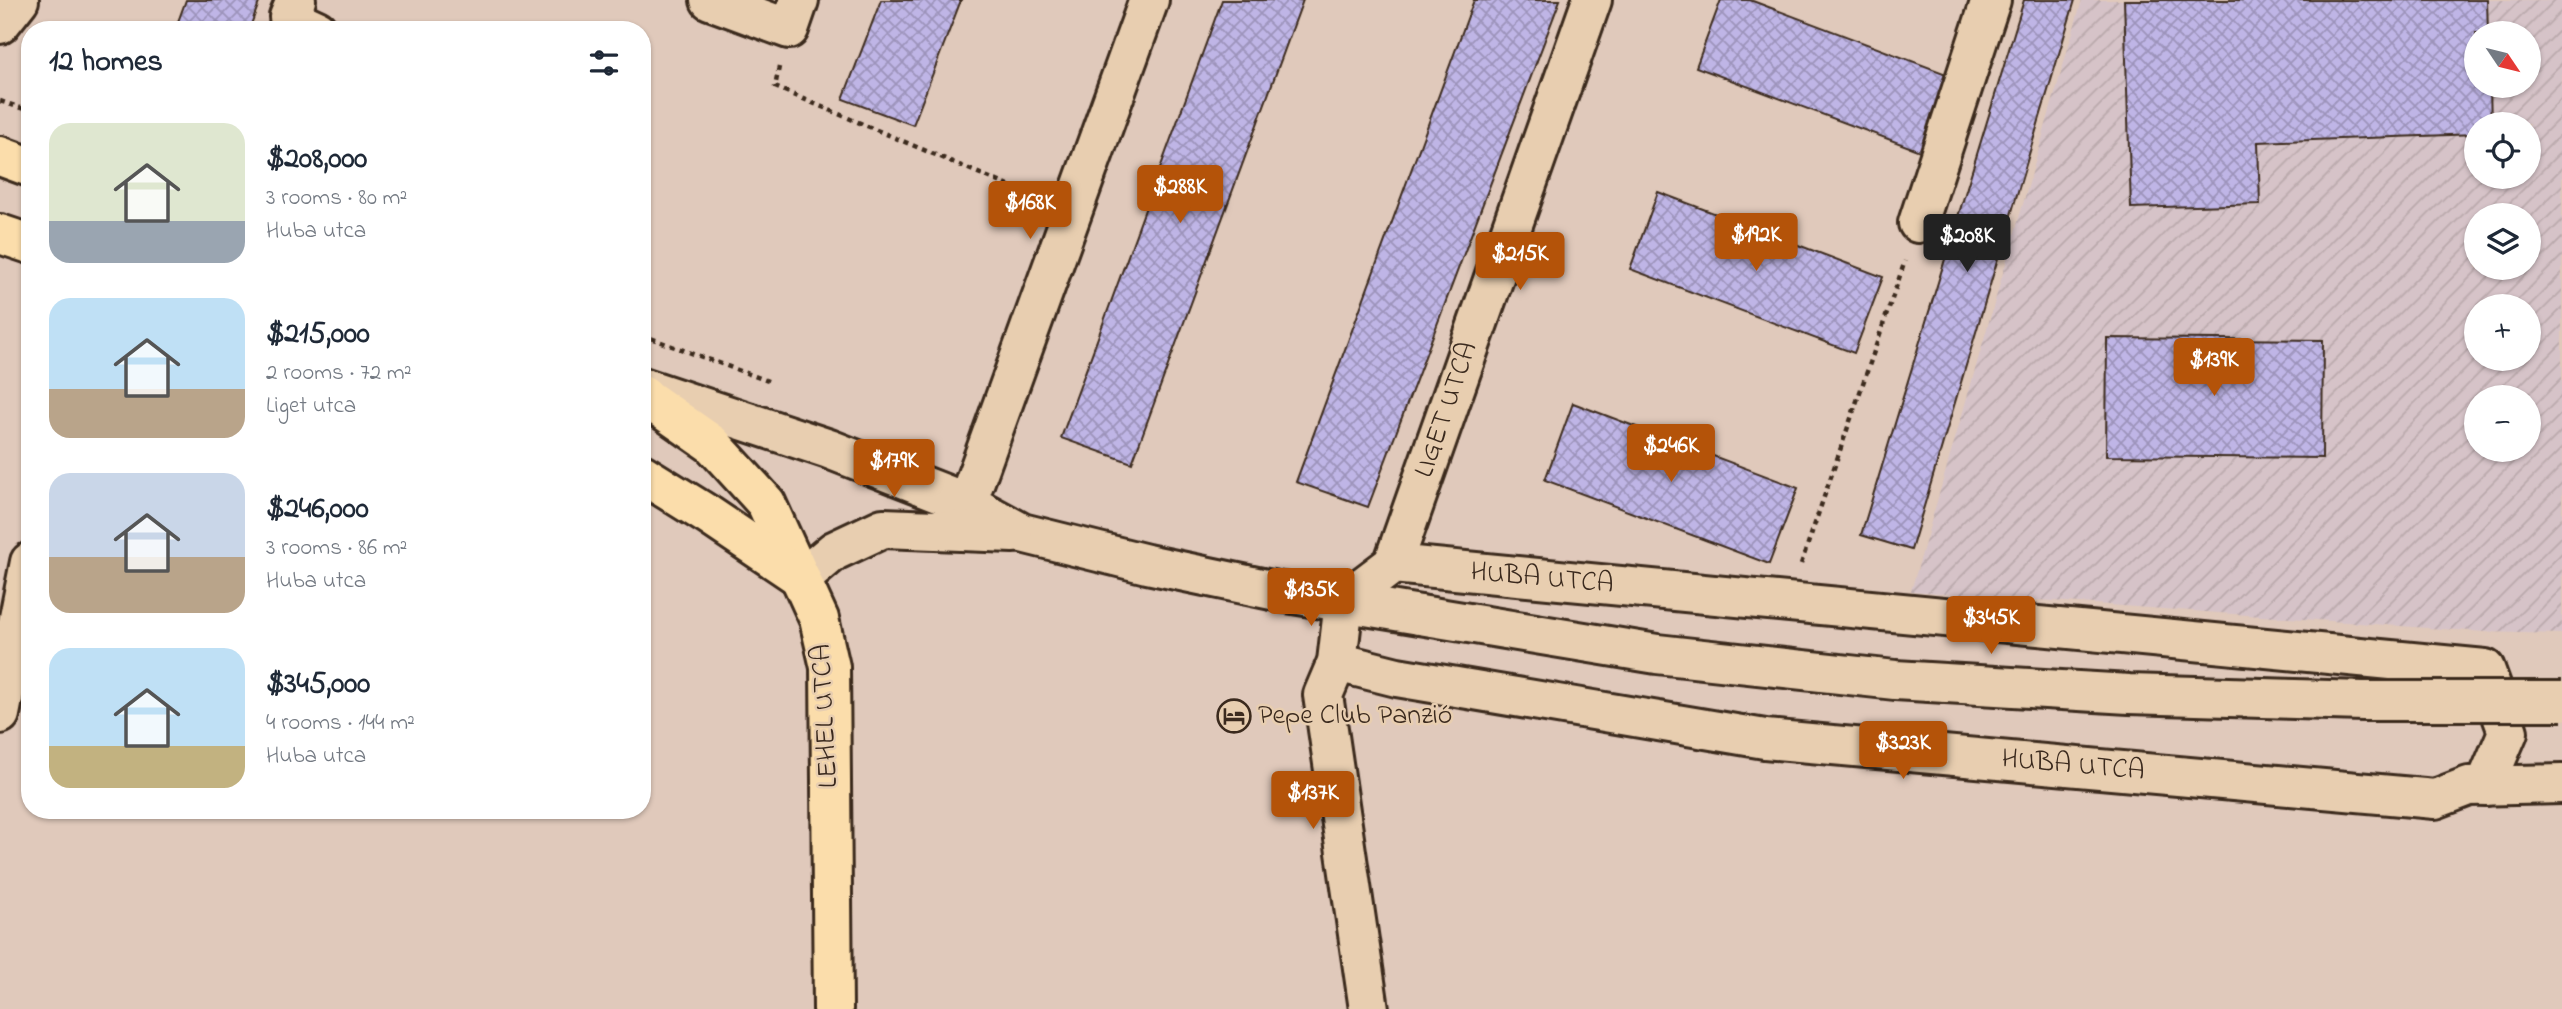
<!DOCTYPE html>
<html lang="en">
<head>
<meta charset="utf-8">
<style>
	:root { --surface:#fff; --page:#f6f6f7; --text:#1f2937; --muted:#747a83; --accent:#b45309 }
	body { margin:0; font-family:"Indie Flower",sans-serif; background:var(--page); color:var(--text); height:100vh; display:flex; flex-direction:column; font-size:26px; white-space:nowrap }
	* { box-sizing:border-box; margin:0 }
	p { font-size:23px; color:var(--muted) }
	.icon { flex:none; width:38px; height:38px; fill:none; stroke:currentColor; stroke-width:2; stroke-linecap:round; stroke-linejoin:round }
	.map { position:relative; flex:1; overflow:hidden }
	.sheet { position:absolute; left:21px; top:21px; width:630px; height:798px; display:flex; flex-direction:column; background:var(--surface); border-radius:28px; box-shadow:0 2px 5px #0004 }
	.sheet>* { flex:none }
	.needle { width:46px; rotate:125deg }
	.tools { position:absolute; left:2464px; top:21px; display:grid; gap:14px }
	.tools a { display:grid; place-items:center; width:77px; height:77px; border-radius:50%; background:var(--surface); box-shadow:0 2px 5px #0004; font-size:35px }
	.price { position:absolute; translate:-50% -60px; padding:0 16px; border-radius:7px; background:var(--accent); color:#fff; font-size:23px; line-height:46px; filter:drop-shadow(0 2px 4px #0008) }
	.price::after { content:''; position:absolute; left:50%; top:42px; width:21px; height:16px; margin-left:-10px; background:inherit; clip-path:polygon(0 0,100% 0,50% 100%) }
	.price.active { background:#222; color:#fff }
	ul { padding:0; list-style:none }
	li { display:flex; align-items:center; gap:21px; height:175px; padding:0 28px }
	li span { display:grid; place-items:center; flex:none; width:196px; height:140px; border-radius:21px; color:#555 }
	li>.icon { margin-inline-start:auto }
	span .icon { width:84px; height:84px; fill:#fffc; stroke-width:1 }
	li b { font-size:30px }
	h2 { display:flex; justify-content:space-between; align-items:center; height:84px; padding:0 28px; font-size:30px }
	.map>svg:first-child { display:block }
</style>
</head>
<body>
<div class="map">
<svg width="2562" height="1009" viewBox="0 0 2562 1009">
	<defs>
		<pattern id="industrial-furrows" width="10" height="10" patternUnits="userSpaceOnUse" patternTransform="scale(1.75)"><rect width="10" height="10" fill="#d6c3c8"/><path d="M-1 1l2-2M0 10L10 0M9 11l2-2" fill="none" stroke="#b9a8ab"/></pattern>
		<pattern id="building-cross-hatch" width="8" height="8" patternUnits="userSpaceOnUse" patternTransform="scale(1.75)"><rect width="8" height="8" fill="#bfb5e6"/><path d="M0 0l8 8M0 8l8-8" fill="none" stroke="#9c93ba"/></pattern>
	</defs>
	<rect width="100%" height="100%" fill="#e0c9bb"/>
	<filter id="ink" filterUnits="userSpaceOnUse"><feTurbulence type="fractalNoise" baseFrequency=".0143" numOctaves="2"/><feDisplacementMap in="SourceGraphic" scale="14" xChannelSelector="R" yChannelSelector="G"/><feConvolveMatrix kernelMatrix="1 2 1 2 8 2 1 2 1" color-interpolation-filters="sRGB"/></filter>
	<g filter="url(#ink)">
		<!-- industrial -->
		<path fill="url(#industrial-furrows)" fill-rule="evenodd" d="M2082,0H2562V634L2484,632L1911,591ZM2476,33H2529V86H2476ZM2476,124H2529V177H2476ZM2476,215H2529V268H2476ZM2476,306H2529V359H2476ZM2476,397H2529V450H2476Z"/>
		<!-- building -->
		<g fill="url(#building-cross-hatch)" stroke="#3b2a1e" stroke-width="2">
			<polygon points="186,0 260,0 249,30 175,30"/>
			<polygon points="881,0 961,0 913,125 843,99"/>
			<polygon points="1222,0 1303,0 1132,463 1061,438"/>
			<polygon points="1474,0 1560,0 1368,507 1296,482"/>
			<polygon points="1721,0 1750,0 1949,75 1920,151 1696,67"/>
			<polygon points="2024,0 2075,0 1911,550 1861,535"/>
			<polygon points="2124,0 2487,0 2488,33 2476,33 2476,86 2490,86 2491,124 2476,124 2476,134 2258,142 2260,204 2131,208"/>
			<polygon points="1658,192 1883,277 1854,353 1630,269"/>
			<polygon points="2107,338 2323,340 2322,458 2106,456"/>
			<polygon points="1573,403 1798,488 1769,564 1545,480"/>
		</g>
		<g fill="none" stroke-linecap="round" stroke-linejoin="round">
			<defs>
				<g id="minor">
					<polyline points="296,0 289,17 317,30"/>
					<polyline points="710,0 789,29 799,0"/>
					<polyline points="0,24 19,0"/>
					<polyline points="1918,223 1991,0"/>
					<polyline points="967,503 1149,0"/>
					<polyline points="1393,564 2485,669 2508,732 2485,786"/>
					<polyline points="1337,662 1397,677 1765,739 2435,799 2469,786 2562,784"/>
					<polyline points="0,714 30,562"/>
					<polyline points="1369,1009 1323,695 1337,662 1344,601 1393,564 1592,0"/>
				</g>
				<g id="secondary">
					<polyline points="642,387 829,449 967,503 1022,533 1147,564 1281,592 1420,615"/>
					<polyline points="801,579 834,551 883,528 1013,533"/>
				</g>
				<g id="primary">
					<polyline points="0,156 30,167"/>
					<polyline points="0,234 30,244"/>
					<polyline points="642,395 712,444 766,503 819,619 830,667 833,1009"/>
					<polyline points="642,474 708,515 800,577"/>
				</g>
			</defs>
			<!-- minor casing -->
			<use href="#minor" stroke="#3b2a1e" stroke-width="44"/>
			<!-- secondary casing -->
			<use href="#secondary" stroke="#3b2a1e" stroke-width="44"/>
			<!-- primary casing -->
			<use href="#primary" stroke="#3b2a1e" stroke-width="44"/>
			<!-- path -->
			<g stroke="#3b2a1e" stroke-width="4.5" stroke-dasharray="5 5" stroke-linecap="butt">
				<polyline points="779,67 775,87 1035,197"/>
				<polyline points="0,101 30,111"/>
				<polyline points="642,335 768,381"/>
				<polyline points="1801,564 1905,261"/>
			</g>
			<!-- minor -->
			<use href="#minor" stroke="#e8ceb0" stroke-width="38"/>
			<!-- secondary -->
			<use href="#secondary" stroke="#e8ceb0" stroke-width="38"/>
			<!-- primary -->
			<use href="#primary" stroke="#fbddab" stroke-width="38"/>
			<defs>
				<polyline id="secondary-bridge" points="1420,615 1657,654 1895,680 2129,694 2363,701 2562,701"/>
			</defs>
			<!-- secondary-bridge casing -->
			<use href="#secondary-bridge" stroke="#3b2a1e" stroke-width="44" stroke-linecap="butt"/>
			<!-- secondary-bridge -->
			<use href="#secondary-bridge" stroke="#e8ceb0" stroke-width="38"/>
		</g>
	</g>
	<!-- icons -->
	<defs>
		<symbol id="hotel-ring" viewBox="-11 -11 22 22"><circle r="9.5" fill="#e8ceb0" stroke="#3b2a1e" stroke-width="1.5"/><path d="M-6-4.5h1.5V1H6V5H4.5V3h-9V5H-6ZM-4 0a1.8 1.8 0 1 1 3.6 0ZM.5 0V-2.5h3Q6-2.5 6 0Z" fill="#3b2a1e"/></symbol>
	</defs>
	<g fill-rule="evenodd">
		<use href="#hotel-ring" x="1215" y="697" width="38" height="38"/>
	</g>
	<g text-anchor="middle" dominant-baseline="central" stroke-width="5" stroke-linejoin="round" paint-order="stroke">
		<!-- street labels -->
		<g font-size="28" fill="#3b2a1e" stroke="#e8ceb0">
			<text transform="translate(1447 410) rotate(-71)">LIGET UTCA</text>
			<text transform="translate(1542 579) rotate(5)">HUBA UTCA</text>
			<text transform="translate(826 716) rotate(-93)">LEHEL UTCA</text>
			<text transform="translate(2073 766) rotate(5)">HUBA UTCA</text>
		</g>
		<!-- poi labels -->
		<g font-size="28" fill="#3b2a1e" stroke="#e8ceb0" text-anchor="start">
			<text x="1258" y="716">Pepe Club Panzió</text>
		</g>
	</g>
</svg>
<div class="tools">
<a><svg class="needle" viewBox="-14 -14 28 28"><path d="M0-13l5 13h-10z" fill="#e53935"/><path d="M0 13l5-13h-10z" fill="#747a83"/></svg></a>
<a><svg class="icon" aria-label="locate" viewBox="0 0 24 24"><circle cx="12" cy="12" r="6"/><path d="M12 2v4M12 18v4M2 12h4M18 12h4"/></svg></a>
<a><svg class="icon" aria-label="layers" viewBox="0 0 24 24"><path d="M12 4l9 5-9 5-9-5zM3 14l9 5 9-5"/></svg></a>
<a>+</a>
<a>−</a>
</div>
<b class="price" style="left:1180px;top:225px">$288K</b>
<b class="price" style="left:1030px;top:241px">$168K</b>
<b class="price" style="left:1756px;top:273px">$192K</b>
<b class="price active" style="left:1967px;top:274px">$208K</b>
<b class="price" style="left:1520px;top:292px">$215K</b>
<b class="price" style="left:2214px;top:398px">$139K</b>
<b class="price" style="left:1671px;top:484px">$246K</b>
<b class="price" style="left:894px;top:499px">$179K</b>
<b class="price" style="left:1311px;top:628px">$135K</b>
<b class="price" style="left:1991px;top:656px">$345K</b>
<b class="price" style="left:1903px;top:781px">$323K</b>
<b class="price" style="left:1313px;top:831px">$137K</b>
<section class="sheet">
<h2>12 homes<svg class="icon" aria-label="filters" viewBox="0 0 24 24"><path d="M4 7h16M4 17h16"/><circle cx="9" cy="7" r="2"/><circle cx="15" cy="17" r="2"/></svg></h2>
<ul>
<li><span style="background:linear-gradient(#dfe7d0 70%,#9aa5b1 0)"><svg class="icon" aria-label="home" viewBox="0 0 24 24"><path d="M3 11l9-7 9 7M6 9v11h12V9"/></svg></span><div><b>$208,000</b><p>3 rooms · 80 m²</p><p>Huba utca</p></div></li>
<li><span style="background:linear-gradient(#bfe0f5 65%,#b9a48a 0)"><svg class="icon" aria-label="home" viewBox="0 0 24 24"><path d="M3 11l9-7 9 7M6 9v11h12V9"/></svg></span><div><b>$215,000</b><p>2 rooms · 72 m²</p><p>Liget utca</p></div></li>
<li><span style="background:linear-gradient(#c9d6e8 60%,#b9a48a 0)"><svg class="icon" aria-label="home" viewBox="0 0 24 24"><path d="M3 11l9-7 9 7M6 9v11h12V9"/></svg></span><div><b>$246,000</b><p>3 rooms · 86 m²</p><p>Huba utca</p></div></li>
<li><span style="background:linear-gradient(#bfe0f5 70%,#c2b280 0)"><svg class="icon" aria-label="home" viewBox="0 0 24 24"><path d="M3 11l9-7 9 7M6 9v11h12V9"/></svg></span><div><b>$345,000</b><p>4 rooms · 144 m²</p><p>Huba utca</p></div></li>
</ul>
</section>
</div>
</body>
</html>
